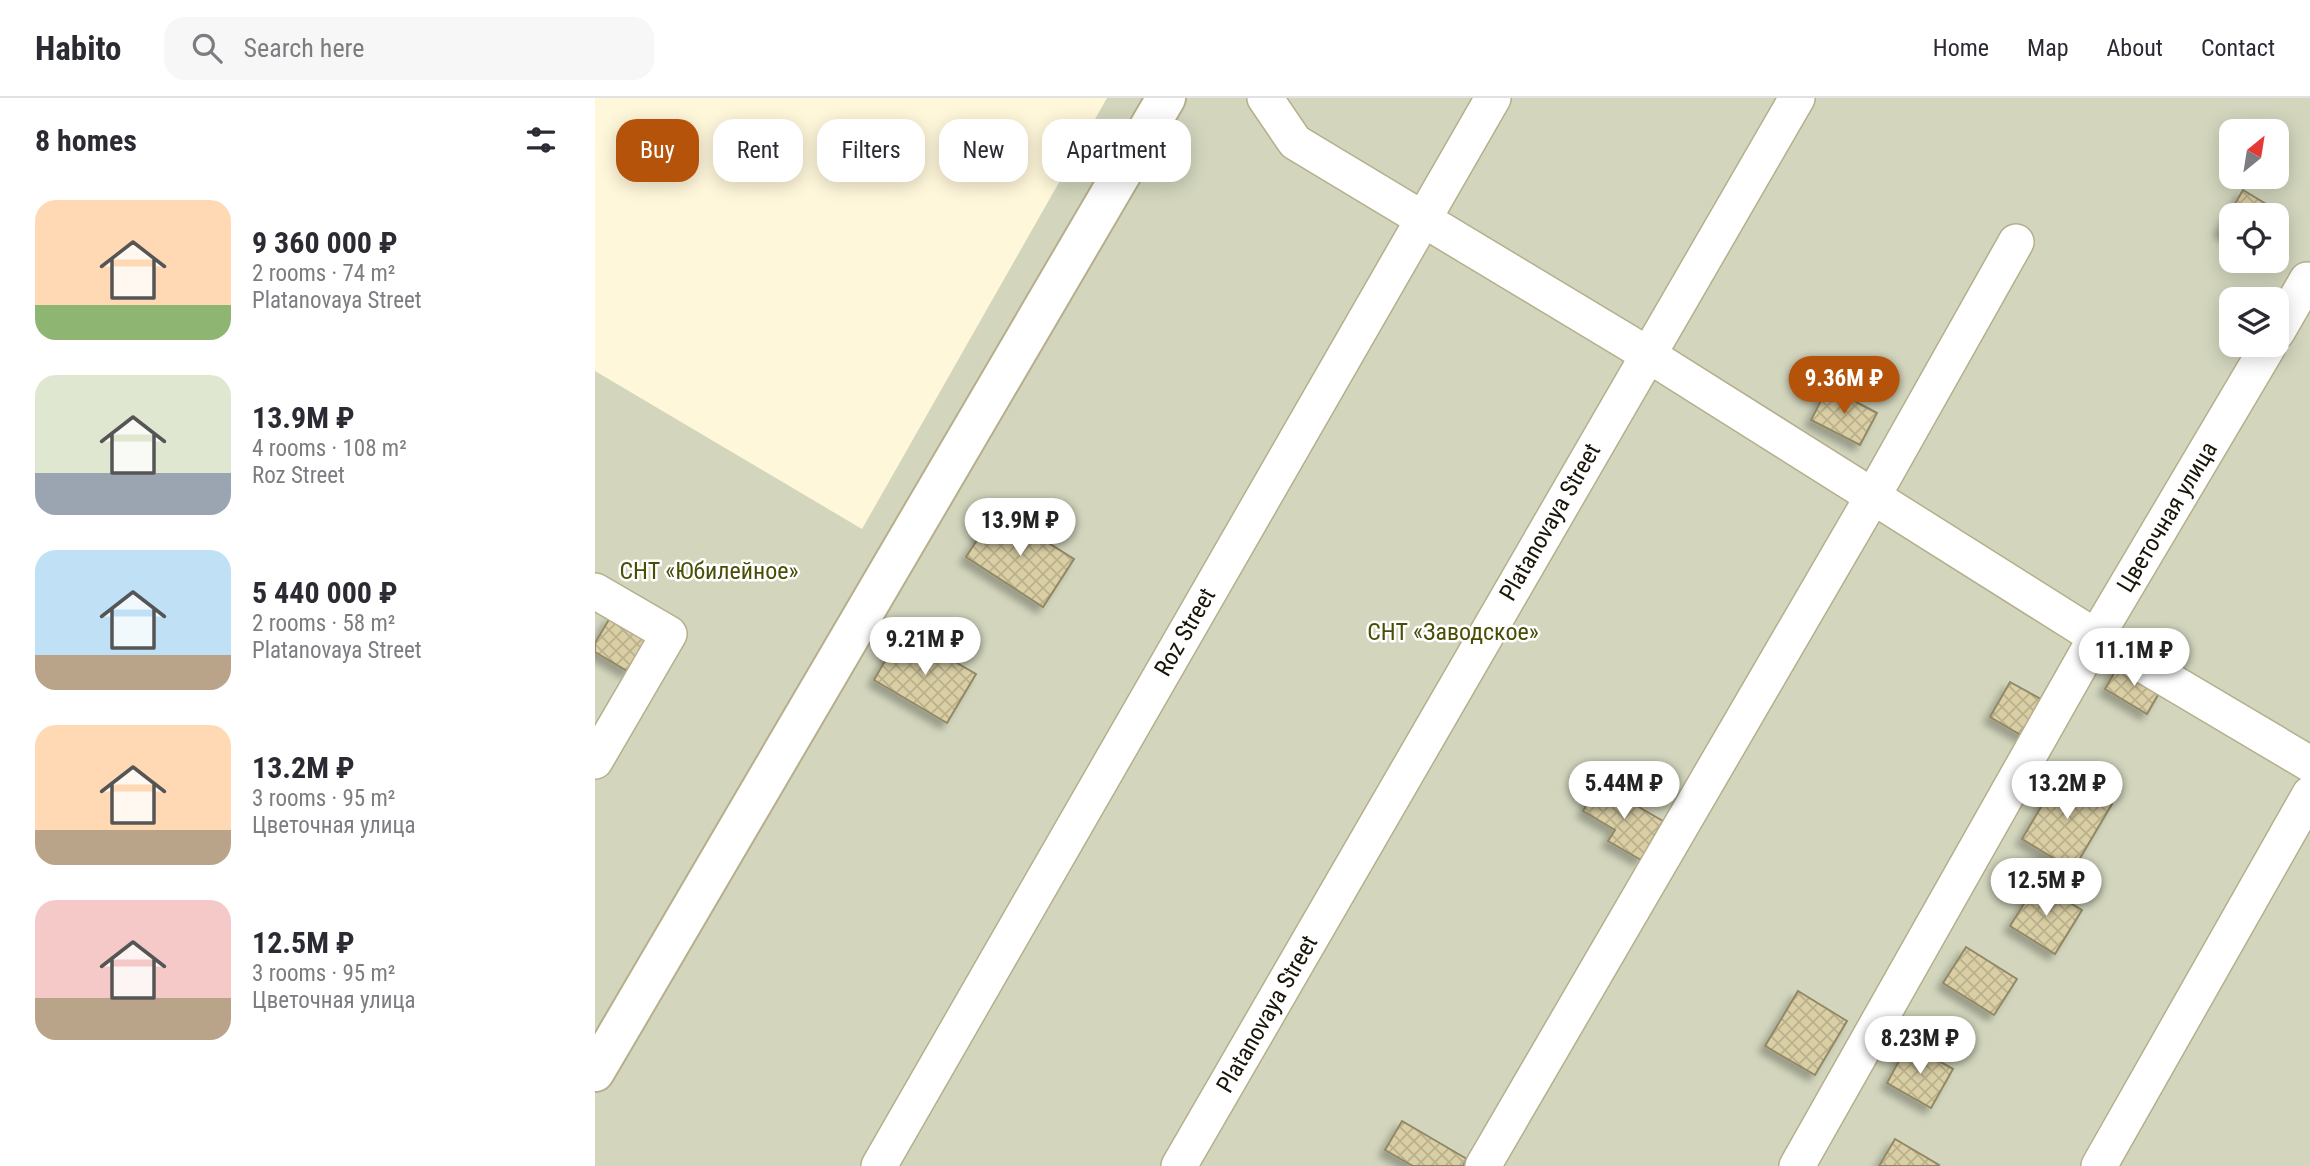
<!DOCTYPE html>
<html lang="en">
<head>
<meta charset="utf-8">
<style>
	:root { --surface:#fff; --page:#f7f7f7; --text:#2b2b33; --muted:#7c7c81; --line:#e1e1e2; --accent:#b45309 }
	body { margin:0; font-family:"Roboto Condensed",sans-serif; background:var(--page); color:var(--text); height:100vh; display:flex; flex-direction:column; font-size:26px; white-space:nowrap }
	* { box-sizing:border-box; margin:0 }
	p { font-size:23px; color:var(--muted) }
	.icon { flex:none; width:38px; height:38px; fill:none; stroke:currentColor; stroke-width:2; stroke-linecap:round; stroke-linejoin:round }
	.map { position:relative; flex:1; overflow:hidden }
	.drawer { display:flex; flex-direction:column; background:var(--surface); width:595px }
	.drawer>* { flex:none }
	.guide { position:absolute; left:21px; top:21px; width:665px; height:63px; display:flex; gap:14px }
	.needle { width:46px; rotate:30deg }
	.buttons { position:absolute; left:1624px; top:21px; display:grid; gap:14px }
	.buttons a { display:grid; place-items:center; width:70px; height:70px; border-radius:14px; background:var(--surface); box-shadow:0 4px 18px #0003; font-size:35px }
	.price { position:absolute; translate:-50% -60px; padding:0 16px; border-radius:24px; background:#fff; color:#222; font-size:23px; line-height:46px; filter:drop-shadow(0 2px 4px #0008) }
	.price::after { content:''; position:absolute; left:50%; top:42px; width:21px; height:16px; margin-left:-10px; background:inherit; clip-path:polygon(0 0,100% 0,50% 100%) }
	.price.current { background:var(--accent); color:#fff }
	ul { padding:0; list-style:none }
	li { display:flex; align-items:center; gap:21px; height:175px; padding:0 35px }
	li span { display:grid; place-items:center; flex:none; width:196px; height:140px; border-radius:21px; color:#555 }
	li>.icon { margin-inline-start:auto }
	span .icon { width:84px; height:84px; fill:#fffc; stroke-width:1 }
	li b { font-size:30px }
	h2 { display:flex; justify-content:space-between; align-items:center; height:84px; padding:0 35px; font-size:30px }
	.pill { padding:0 24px; border-radius:21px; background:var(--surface); box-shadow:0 4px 18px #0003; font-size:24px; line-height:63px }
	.pill.current { background:var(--accent); color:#fff }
	header { display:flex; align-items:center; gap:42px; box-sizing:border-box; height:98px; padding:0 35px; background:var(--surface); border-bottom:2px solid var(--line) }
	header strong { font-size:33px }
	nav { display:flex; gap:38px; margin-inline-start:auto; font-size:24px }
	.search { width:490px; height:63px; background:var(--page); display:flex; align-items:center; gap:18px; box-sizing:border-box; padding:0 24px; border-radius:21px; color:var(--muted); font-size:26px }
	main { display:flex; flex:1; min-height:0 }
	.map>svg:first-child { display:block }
</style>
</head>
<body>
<header>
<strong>Habito</strong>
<div class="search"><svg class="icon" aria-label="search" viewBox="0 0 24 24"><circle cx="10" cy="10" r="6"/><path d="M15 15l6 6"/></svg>Search here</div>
<nav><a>Home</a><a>Map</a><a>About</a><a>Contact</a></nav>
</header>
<main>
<section class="drawer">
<h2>8 homes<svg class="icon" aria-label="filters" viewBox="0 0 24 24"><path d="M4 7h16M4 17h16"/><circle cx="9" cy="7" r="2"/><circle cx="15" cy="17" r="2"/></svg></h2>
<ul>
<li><span style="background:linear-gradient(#ffd9b3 75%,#8fb573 0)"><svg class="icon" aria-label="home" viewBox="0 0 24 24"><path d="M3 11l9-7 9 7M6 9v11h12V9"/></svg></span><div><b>9 360 000 ₽</b><p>2 rooms · 74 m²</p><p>Platanovaya Street</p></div></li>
<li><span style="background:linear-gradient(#dfe7d0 70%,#9aa5b1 0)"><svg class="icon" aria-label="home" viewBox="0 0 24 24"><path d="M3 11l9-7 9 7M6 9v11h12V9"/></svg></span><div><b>13.9M ₽</b><p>4 rooms · 108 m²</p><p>Roz Street</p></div></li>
<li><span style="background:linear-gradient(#bfe0f5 75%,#b9a48a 0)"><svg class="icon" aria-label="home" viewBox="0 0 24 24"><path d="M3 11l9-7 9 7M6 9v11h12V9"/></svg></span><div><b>5 440 000 ₽</b><p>2 rooms · 58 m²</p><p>Platanovaya Street</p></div></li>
<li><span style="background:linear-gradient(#ffd9b3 75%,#b9a48a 0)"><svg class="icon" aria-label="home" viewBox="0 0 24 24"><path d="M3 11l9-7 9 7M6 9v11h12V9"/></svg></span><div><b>13.2M ₽</b><p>3 rooms · 95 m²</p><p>Цветочная улица</p></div></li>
<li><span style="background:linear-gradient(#f6c9c9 70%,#b9a48a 0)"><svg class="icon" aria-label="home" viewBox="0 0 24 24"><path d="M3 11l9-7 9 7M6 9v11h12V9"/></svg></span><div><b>12.5M ₽</b><p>3 rooms · 95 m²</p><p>Цветочная улица</p></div></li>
</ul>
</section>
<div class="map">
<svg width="1715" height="1068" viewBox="0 0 1715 1068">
	<defs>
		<pattern id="building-cross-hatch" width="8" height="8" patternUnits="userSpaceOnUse" patternTransform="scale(1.75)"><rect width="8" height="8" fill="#d9cea4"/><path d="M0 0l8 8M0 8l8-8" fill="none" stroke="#bab08c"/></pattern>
		<filter id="shadow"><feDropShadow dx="-6" dy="6" stdDeviation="3.5" flood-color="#0004"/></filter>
	</defs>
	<rect width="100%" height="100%" fill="#fff7da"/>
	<!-- green -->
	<path fill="#d3d6bd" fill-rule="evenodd" d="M512,0H1715V1068H0V273L267,431ZM1636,33H1682V79H1636ZM1636,117H1682V163H1636ZM1636,201H1682V247H1636Z"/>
	<!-- building -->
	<g fill="url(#building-cross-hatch)" stroke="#918866" stroke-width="2" filter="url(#shadow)">
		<polygon points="1648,92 1676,109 1671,117 1636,117 1636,139 1625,132"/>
		<polygon points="1233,289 1282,315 1265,347 1216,322"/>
		<polygon points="401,412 479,461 448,509 371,459"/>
		<polygon points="16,518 53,540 34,574 0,554 0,545"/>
		<polygon points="307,533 381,576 352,625 279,582"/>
		<polygon points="1526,563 1568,588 1552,616 1510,591"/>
		<polygon points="1415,584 1451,604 1431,640 1395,619"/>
		<polygon points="1466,675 1517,706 1478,772 1427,741"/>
		<polygon points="1004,686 1068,723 1046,762 1013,743 1020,732 988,713"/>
		<polygon points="1442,785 1487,812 1460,856 1415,828"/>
		<polygon points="1371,849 1422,881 1399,917 1348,885"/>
		<polygon points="1203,893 1252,923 1220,977 1170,948"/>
		<polygon points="1313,946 1358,971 1336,1010 1292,985"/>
		<polygon points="807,1023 872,1061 868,1068 818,1068 790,1052"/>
		<polygon points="1300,1041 1344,1067 1343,1068 1284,1068"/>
	</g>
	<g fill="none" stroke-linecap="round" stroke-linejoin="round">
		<defs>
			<g id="minor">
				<polyline points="670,0 700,44 1052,256 1501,539 1715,666"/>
				<polyline points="1682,234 1712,182"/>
				<polyline points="0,493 74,536 0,663"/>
				<polyline points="284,1068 898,0"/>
				<polyline points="584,1068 1202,0"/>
				<polyline points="888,1068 1278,398 1421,144"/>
				<polyline points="1202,1068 1501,539 1674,247"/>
				<polyline points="1504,1068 1715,696"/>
			</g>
			<polyline id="tertiary" points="0,974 571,0"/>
		</defs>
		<!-- minor casing -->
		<use href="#minor" stroke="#b7ae8b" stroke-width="38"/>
		<!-- tertiary casing -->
		<use href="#tertiary" stroke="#b7ae8b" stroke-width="42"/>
		<!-- minor -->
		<use href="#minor" stroke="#fff" stroke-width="35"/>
		<!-- tertiary -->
		<use href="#tertiary" stroke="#fff" stroke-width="38"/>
	</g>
	<g text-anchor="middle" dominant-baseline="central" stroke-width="5" stroke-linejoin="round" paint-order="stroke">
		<!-- street labels -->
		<g font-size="24" fill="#191508" stroke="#fff">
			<text transform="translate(1572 419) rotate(-59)">Цветочная улица</text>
			<text transform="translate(955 424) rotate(-60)">Platanovaya Street</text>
			<text transform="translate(590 534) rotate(-60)">Roz Street</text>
			<text transform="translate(672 916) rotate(-60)">Platanovaya Street</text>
		</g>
		<!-- park labels -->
		<g font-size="24" fill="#4a4d05" stroke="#fff">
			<text x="114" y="473">СНТ «Юбилейное»</text>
			<text x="858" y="534">СНТ «Заводское»</text>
		</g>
	</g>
</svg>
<div class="buttons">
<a><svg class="needle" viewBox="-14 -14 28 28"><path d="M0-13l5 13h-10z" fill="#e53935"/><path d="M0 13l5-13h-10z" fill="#7c7c81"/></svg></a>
<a><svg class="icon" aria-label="locate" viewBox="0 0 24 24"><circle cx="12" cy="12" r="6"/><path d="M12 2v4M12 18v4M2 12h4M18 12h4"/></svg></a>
<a><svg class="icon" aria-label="layers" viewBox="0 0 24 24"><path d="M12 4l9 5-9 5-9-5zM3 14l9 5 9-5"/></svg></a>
</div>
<b class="price current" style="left:1249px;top:318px">9.36M ₽</b>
<b class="price" style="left:425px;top:460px">13.9M ₽</b>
<b class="price" style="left:330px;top:579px">9.21M ₽</b>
<b class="price" style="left:1539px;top:590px">11.1M ₽</b>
<b class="price" style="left:1029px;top:723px">5.44M ₽</b>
<b class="price" style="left:1472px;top:723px">13.2M ₽</b>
<b class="price" style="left:1451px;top:820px">12.5M ₽</b>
<b class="price" style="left:1325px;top:978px">8.23M ₽</b>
<div class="guide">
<a class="pill current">Buy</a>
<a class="pill">Rent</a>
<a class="pill">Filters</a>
<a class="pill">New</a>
<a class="pill">Apartment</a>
</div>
</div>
</main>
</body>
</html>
